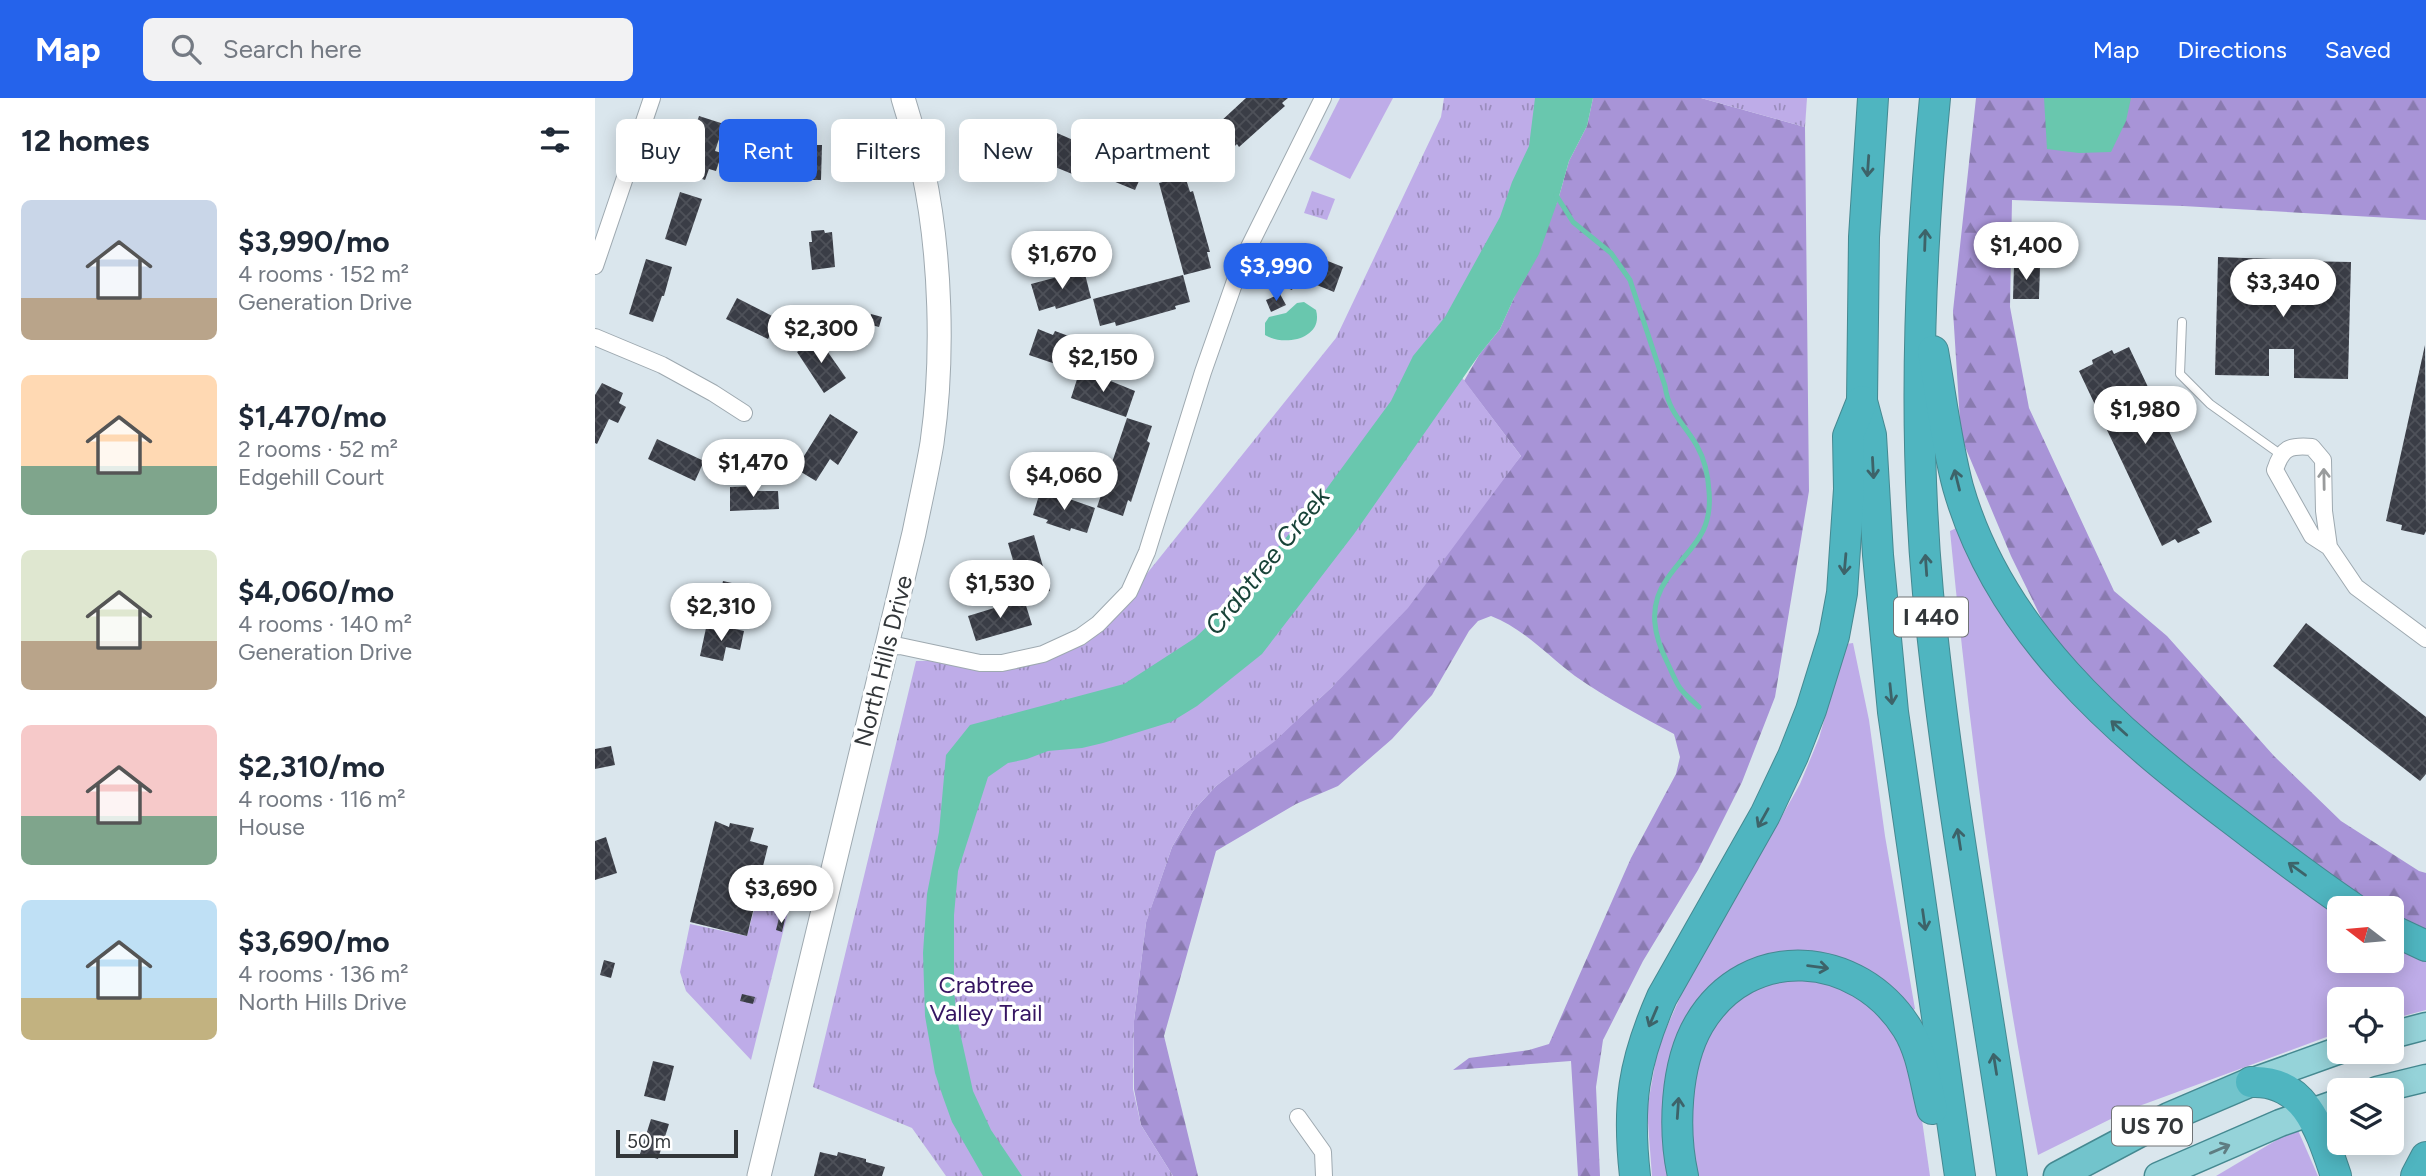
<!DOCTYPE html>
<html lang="en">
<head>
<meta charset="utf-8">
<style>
	:root { --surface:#fff; --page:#f2f2f3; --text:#1f2937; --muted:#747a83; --accent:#2563eb }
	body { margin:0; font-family:Figtree,sans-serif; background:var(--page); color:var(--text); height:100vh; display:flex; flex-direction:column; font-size:26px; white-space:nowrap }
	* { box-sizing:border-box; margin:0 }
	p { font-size:23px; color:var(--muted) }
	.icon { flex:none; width:38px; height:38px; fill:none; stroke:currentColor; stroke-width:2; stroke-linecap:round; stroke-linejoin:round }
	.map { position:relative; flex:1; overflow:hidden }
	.drawer { display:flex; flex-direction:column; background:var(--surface); width:595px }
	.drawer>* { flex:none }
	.guide { position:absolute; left:21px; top:21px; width:665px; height:63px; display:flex; gap:14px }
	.needle { width:46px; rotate:286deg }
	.buttons { position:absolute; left:1732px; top:798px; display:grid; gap:14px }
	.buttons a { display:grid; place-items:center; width:77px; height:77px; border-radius:10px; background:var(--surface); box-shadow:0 4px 18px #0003; font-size:35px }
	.scale { position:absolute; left:21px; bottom:18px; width:122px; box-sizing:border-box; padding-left:7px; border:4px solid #33373a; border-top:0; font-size:19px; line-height:24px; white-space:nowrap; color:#33373a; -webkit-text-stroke:5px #fff; paint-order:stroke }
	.price { position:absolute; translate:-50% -60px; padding:0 16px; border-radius:24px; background:#fff; color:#222; font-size:23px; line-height:46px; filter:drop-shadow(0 2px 4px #0008) }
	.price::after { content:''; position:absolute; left:50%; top:42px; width:21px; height:16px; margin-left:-10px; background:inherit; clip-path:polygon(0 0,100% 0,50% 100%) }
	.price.active { background:var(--accent); color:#fff }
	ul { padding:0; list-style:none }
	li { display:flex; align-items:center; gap:21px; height:175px; padding:0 21px }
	li span { display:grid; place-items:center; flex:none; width:196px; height:140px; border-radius:10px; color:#555 }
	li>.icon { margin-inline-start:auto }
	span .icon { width:84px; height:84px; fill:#fffc; stroke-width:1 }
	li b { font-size:30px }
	h2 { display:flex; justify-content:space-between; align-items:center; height:84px; padding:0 21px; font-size:30px }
	.tag { padding:0 24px; border-radius:10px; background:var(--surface); box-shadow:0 4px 18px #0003; font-size:24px; line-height:63px }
	.tag.active { background:var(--accent); color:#fff }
	header { display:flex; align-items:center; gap:42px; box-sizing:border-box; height:98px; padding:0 35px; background:var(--accent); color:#fff }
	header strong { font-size:33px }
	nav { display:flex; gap:38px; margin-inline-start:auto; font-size:24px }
	.search { width:490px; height:63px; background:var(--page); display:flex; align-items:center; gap:18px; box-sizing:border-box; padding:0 24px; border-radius:10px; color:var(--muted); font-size:26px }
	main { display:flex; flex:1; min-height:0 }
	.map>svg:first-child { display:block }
</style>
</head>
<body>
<header>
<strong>Map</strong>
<div class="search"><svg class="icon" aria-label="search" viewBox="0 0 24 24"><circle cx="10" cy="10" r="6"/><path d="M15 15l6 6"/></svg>Search here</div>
<nav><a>Map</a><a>Directions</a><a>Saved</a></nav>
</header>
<main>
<section class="drawer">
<h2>12 homes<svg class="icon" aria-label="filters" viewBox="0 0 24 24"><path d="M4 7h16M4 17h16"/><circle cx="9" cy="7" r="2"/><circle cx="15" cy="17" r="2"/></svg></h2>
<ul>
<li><span style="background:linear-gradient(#c9d6e8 70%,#b9a48a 0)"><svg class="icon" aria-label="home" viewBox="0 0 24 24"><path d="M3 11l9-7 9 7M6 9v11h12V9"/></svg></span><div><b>$3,990/mo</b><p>4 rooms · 152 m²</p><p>Generation Drive</p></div></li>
<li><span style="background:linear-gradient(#ffd9b3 65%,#7fa58c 0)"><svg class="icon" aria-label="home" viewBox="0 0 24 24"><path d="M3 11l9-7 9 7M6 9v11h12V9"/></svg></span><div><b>$1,470/mo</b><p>2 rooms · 52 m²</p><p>Edgehill Court</p></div></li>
<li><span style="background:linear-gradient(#dfe7d0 65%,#b9a48a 0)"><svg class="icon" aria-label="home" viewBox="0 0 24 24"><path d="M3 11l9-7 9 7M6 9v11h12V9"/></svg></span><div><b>$4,060/mo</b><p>4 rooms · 140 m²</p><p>Generation Drive</p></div></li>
<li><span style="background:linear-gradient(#f6c9c9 65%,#7fa58c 0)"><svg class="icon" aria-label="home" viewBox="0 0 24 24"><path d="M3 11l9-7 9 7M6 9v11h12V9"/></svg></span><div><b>$2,310/mo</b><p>4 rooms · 116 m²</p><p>House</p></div></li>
<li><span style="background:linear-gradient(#bfe0f5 70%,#c2b280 0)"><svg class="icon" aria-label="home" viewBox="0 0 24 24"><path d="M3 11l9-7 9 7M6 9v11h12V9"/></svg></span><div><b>$3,690/mo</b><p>4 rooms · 136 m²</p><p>North Hills Drive</p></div></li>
</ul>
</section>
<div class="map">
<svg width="1831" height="1078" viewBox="0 0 1831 1078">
	<defs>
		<pattern id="forest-firs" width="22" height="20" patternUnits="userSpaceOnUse" patternTransform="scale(1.75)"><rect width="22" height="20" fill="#a894d7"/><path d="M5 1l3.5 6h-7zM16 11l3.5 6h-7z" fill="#897aaf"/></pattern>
		<pattern id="park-tufts" width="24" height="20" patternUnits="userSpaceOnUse" patternTransform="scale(1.75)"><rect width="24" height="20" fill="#beace8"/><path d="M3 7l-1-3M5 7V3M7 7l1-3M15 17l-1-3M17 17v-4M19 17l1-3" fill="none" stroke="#9b8dbd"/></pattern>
		<pattern id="building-cross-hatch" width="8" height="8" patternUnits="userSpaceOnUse" patternTransform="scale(1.75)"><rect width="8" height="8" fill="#3a3d46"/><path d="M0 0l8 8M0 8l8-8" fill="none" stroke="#4e5159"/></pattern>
	</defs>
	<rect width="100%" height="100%" fill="#dae6ed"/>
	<!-- grass -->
	<g fill="#beace8">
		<polygon points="745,0 798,0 755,81 714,61"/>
		<path d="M1366,428L1399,496L1745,812V863H1797V843L1831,857V912L1797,921V901H1745V934L1536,1011L1443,1057C1403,853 1375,640 1355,433Z"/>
		<polygon points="1258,545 1274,622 1290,738 1320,911 1316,913 1176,859 1096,924 1078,1078 1057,1078 1052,1012 1063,949 1087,895 1205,686 1224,640 1251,546"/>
		<polygon points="1192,878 1251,887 1308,939 1320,973 1335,1078 1097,1078 1090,1006 1108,938 1153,891"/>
		<polygon points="1702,1030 1723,1078 1621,1078"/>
	</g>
	<!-- forest -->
	<g fill="url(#forest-firs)">
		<path d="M998,0H1106L1210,29L1214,393L1180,599L1147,684L1103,772L1048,863L1008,942L1001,989L1005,1078H983L976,963L858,972L874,960L934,952L954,946L1036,760L1081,676L1085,659L1079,636C1046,618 1011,600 980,578C953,558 928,530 896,518L883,523L874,533L837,597L797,641L743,688L701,706L621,753L569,938L603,1078H578L546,1027L539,991V923L551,824L577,749L598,713L621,688L679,643L737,589L926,358L869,283L884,257L905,231L963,102L974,63L992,28Z"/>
		<polygon points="1381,0 1831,0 1831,122 1588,108 1417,102 1415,209 1434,310 1519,493 1572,538 1679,658 1746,723 1824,773 1831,775 1831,835 1797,819 1797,810 1783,810 1728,778 1518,608 1457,542 1416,458 1366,339 1358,213"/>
	</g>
	<!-- park -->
	<g fill="url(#park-tufts)">
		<polygon points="849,0 962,0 853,261 926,358 813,510 737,589 680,643 621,688 598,713 577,749 551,825 539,923 538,991 546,1027 578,1078 351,1078 317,1030 218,989 321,563 394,562 505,534 741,240 846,19"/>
		<polygon points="1106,0 1212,0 1210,29"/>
		<polygon points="717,93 740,101 732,122 709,115"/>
		<polygon points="162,801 194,810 156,962 91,893 85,874 95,826 152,838"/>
	</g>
	<!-- water -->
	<g fill="#69c7ae">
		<polygon points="940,0 998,0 992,28 974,63 963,102 944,156 919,200 905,231 884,257 759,436 667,556 602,608 576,624 508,645 487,650 453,653 432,661 413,665 393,679 363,773 359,817 359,892 362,921 378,993 396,1032 427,1078 388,1078 357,1024 348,999 340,975 330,918 328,855 332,796 344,734 351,657 375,627 529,586 600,540 622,519 640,505 651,487 727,397 796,303 818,258 850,219 905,119 917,84 934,48"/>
		<polygon points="1449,0 1536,0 1531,23 1516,54 1484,55 1452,51"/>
		<path d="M709,204L721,212C729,241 689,249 670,237V225L674,219L691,215L702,205Z"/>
	</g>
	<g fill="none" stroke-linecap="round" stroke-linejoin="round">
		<!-- stream -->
		<path stroke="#69c7ae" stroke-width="5" d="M961,97L978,124L1016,155L1035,182L1070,288C1074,316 1089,325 1102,348C1110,362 1113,377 1114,393C1118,438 1094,449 1072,481C1052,509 1059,538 1073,566C1077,574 1080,583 1085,590C1090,597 1098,603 1104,609"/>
	</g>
	<!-- building -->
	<g fill="url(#building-cross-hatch)">
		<polygon points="651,0 693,0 687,5 690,8 644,49 642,46 630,57 611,37"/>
		<polygon points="104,18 129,26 120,53 127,55 121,73 114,71 110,82 88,74 100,40 97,39"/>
		<polygon points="401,21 416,28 418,24 452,39 455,32 499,51 503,43 538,57 536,61 551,67 540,92 491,72 487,80 443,62 441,66 391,45"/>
		<polygon points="207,47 227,47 226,82 206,82"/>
		<polygon points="590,78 595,94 598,93 615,154 612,154 616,170 589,177 564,85"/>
		<polygon points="85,94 107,101 91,148 70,141"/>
		<polygon points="229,132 230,135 237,134 240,169 217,172 214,144 217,144 216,133"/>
		<polygon points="692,147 748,169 739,194 702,179 697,192 677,184"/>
		<polygon points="1623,159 1678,161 1677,201 1701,202 1702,163 1756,164 1753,281 1699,280 1699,251 1674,251 1674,278 1620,277"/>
		<polygon points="51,161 77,169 69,198 67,198 58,224 34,216"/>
		<polygon points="1419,167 1445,168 1444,201 1418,201"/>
		<polygon points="489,172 496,200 461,211 460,208 444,213 436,186"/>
		<polygon points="588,177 595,204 580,208 581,211 521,228 520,224 505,228 498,201"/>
		<polygon points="685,196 691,207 676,214 671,202"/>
		<polygon points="142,200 183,221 173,241 131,221"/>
		<polygon points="276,216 287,219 284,229 273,226"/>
		<polygon points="443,231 458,237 460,233 495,246 484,274 434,257"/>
		<polygon points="223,240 251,280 229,295 202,254"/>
		<polygon points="1830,247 1831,433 1829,437 1806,432 1807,427 1791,423"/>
		<polygon points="1534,249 1617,424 1602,431 1605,435 1583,445 1580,441 1567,448 1484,273 1498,266 1497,262 1517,252 1519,256"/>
		<polygon points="484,275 500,280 501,277 540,293 531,319 476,300"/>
		<polygon points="7,285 28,295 24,305 31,309 23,325 14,321 2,346 0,345 0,297"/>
		<polygon points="235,316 263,334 243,367 235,361 221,383 201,371"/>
		<polygon points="532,320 557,328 552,343 555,345 536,404 533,402 528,418 502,409"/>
		<polygon points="62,341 109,363 100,383 53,361"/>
		<polygon points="163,388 163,393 183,393 184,411 135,413 135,389"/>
		<polygon points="446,391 500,410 492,435 476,430 475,433 451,425 453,422 438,417"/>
		<polygon points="439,437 455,493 429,500 413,445"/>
		<polygon points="128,483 159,490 154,517 122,510"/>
		<polygon points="429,501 437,527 381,543 373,518"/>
		<polygon points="1711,525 1831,619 1831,676 1825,683 1678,568"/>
		<polygon points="131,529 149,533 145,552 131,549 128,563 105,558 111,530 130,534"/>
		<polygon points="16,648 20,667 0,671 0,651"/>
		<polygon points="120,723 134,729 135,725 159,730 155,743 173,748 167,772 173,773 168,794 163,793 152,838 95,824"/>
		<polygon points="11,739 22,775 0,782 0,743"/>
		<polygon points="184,820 190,821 187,834 181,832"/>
		<polygon points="9,862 20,865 16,880 5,877"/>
		<polygon points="147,896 160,899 158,906 145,903"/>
		<polygon points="58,963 79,968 70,1003 49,998"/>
		<polygon points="56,1021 74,1026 63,1061 45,1056"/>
		<polygon points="225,1054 242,1058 243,1054 271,1061 271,1064 290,1069 287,1078 219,1078"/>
	</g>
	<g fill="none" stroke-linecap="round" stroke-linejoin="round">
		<defs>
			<polyline id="service" points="1587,224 1585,276 1615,306 1685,356"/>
			<g id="minor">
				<polyline points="0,168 57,0"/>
				<polyline points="0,239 67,267 118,295 149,315"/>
				<path d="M1734,449L1729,413L1728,362L1717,349C1694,347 1687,350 1680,372L1717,438L1734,449L1761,489L1831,541"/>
				<polyline points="291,549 305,548 385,565 407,565 448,556 485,539 503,526 534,494 552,454 608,274 647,163 728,0"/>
				<polyline points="703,1019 728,1054 729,1078"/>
			</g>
			<path id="secondary" d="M164,1078L319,435C325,405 332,375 337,345C349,261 346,156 328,72C323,48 315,24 308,0"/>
			<g id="primary">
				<polyline points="1797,937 1831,928"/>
				<polyline points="1656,984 1745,952"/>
				<polyline points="1782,992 1831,980"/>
				<polyline points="1563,1078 1685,1025 1745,1004"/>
			</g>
			<polyline id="trunk" points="1463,1078 1574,1019 1656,984"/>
			<g id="motorway">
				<polyline points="1278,0 1269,139 1267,303 1276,337 1283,457 1298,614 1365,1078"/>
				<path d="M1340,0C1324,164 1318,331 1333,495C1352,691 1389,884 1417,1078"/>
				<path d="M1338,253C1346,298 1351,344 1363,389C1404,533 1519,632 1634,719C1675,750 1716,782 1758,810"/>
				<polyline points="1797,832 1831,848"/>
				<path d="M1656,984C1711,981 1726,1034 1741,1078"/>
				<path d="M1040,1078C1032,1007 1038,965 1067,899L1170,717L1198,658L1216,612L1239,538L1247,495L1254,391L1253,338L1267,303"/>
				<path d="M1088,1078C1078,1033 1080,967 1104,926C1153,843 1263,852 1312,930C1327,954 1330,984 1337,1011"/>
				<polyline points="1821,1078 1831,1059"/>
			</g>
		</defs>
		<!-- service casing -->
		<use href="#service" stroke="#9ea9b0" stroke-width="10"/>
		<!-- minor casing -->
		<use href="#minor" stroke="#9ea9b0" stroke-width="18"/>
		<!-- secondary casing -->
		<use href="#secondary" stroke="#9ea9b0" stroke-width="25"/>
		<!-- primary casing -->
		<use href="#primary" stroke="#458991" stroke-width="29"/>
		<!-- trunk casing -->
		<use href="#trunk" stroke="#458991" stroke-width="31"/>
		<!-- motorway casing -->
		<use href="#motorway" stroke="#458991" stroke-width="32"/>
		<!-- service -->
		<use href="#service" stroke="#fff" stroke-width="8"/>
		<!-- minor -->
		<use href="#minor" stroke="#fff" stroke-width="16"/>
		<!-- secondary -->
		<use href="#secondary" stroke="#fff" stroke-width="23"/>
		<!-- primary -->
		<use href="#primary" stroke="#95d3d9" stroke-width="26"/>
		<!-- trunk -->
		<use href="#trunk" stroke="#72c4cc" stroke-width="28"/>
		<!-- motorway -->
		<use href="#motorway" stroke="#4fb5c0" stroke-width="30"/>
	</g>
	<!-- one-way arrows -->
	<defs><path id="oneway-shaft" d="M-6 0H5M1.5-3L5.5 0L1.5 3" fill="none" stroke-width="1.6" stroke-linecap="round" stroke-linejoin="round" transform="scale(1.75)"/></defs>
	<g stroke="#3d6369">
		<use href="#oneway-shaft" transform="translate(1273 68) rotate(94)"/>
		<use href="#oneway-shaft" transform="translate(1330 142) rotate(-88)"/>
		<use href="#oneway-shaft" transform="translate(1278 370) rotate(87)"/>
		<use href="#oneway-shaft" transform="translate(1362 382) rotate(-104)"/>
		<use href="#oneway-shaft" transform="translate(1250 466) rotate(95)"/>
		<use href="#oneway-shaft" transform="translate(1331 467) rotate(-94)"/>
		<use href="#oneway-shaft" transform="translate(1296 596) rotate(84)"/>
		<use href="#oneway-shaft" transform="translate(1524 630) rotate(-138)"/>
		<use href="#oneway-shaft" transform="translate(1168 720) rotate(119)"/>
		<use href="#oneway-shaft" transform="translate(1364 741) rotate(-99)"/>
		<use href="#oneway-shaft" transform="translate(1702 771) rotate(-144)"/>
		<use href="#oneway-shaft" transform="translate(1329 822) rotate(82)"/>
		<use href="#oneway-shaft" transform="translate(1223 869) rotate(7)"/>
		<use href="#oneway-shaft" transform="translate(1058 919) rotate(113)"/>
		<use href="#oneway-shaft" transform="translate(1400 966) rotate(-99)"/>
		<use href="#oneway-shaft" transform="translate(1083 1010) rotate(-86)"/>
	</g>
	<use stroke="#999b9c" href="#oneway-shaft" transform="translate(1729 381) rotate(-91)"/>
	<use stroke="#5f7d82" href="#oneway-shaft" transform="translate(1625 1051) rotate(-23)"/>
	<g text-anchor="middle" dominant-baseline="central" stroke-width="7" stroke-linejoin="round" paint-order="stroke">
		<!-- shield labels -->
		<g fill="#fff" stroke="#707375" stroke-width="2">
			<rect x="1299" y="499.5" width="74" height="39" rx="5"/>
			<rect x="1517" y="1008.5" width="80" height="39" rx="5"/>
		</g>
		<g font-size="23" font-weight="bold" fill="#33373a">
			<text x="1336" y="519">I 440</text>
			<text x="1557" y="1028">US 70</text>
		</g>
		<!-- street labels -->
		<g font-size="24" fill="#33373a" stroke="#fff">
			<text transform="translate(288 563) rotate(-76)">North Hills Drive</text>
		</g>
		<!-- park labels -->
		<g font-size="24" fill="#361562" stroke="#fff">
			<text x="391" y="886">Crabtree<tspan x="391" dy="28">Valley Trail</tspan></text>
		</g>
		<!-- water labels -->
		<g font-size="26" font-style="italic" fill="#184338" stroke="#fff">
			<text transform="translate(672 463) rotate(-51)">Crabtree Creek</text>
		</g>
	</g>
</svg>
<div class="buttons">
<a><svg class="needle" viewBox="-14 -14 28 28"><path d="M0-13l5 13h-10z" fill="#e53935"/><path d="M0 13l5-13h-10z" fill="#747a83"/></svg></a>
<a><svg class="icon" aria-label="locate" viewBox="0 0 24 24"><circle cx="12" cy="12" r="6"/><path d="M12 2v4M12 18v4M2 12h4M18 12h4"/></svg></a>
<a><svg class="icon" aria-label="layers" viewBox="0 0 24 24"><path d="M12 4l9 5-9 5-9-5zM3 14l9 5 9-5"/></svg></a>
</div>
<div class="scale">50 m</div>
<b class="price" style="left:1431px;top:184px">$1,400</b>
<b class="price" style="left:467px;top:193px">$1,670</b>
<b class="price active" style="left:681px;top:205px">$3,990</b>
<b class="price" style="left:1688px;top:221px">$3,340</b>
<b class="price" style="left:226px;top:267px">$2,300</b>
<b class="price" style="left:508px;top:296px">$2,150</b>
<b class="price" style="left:1550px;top:348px">$1,980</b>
<b class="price" style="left:158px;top:401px">$1,470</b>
<b class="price" style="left:469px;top:414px">$4,060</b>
<b class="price" style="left:405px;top:522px">$1,530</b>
<b class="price" style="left:126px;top:545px">$2,310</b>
<b class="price" style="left:186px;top:827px">$3,690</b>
<div class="guide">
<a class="tag">Buy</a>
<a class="tag active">Rent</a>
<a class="tag">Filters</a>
<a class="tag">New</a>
<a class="tag">Apartment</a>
</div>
</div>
</main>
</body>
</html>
